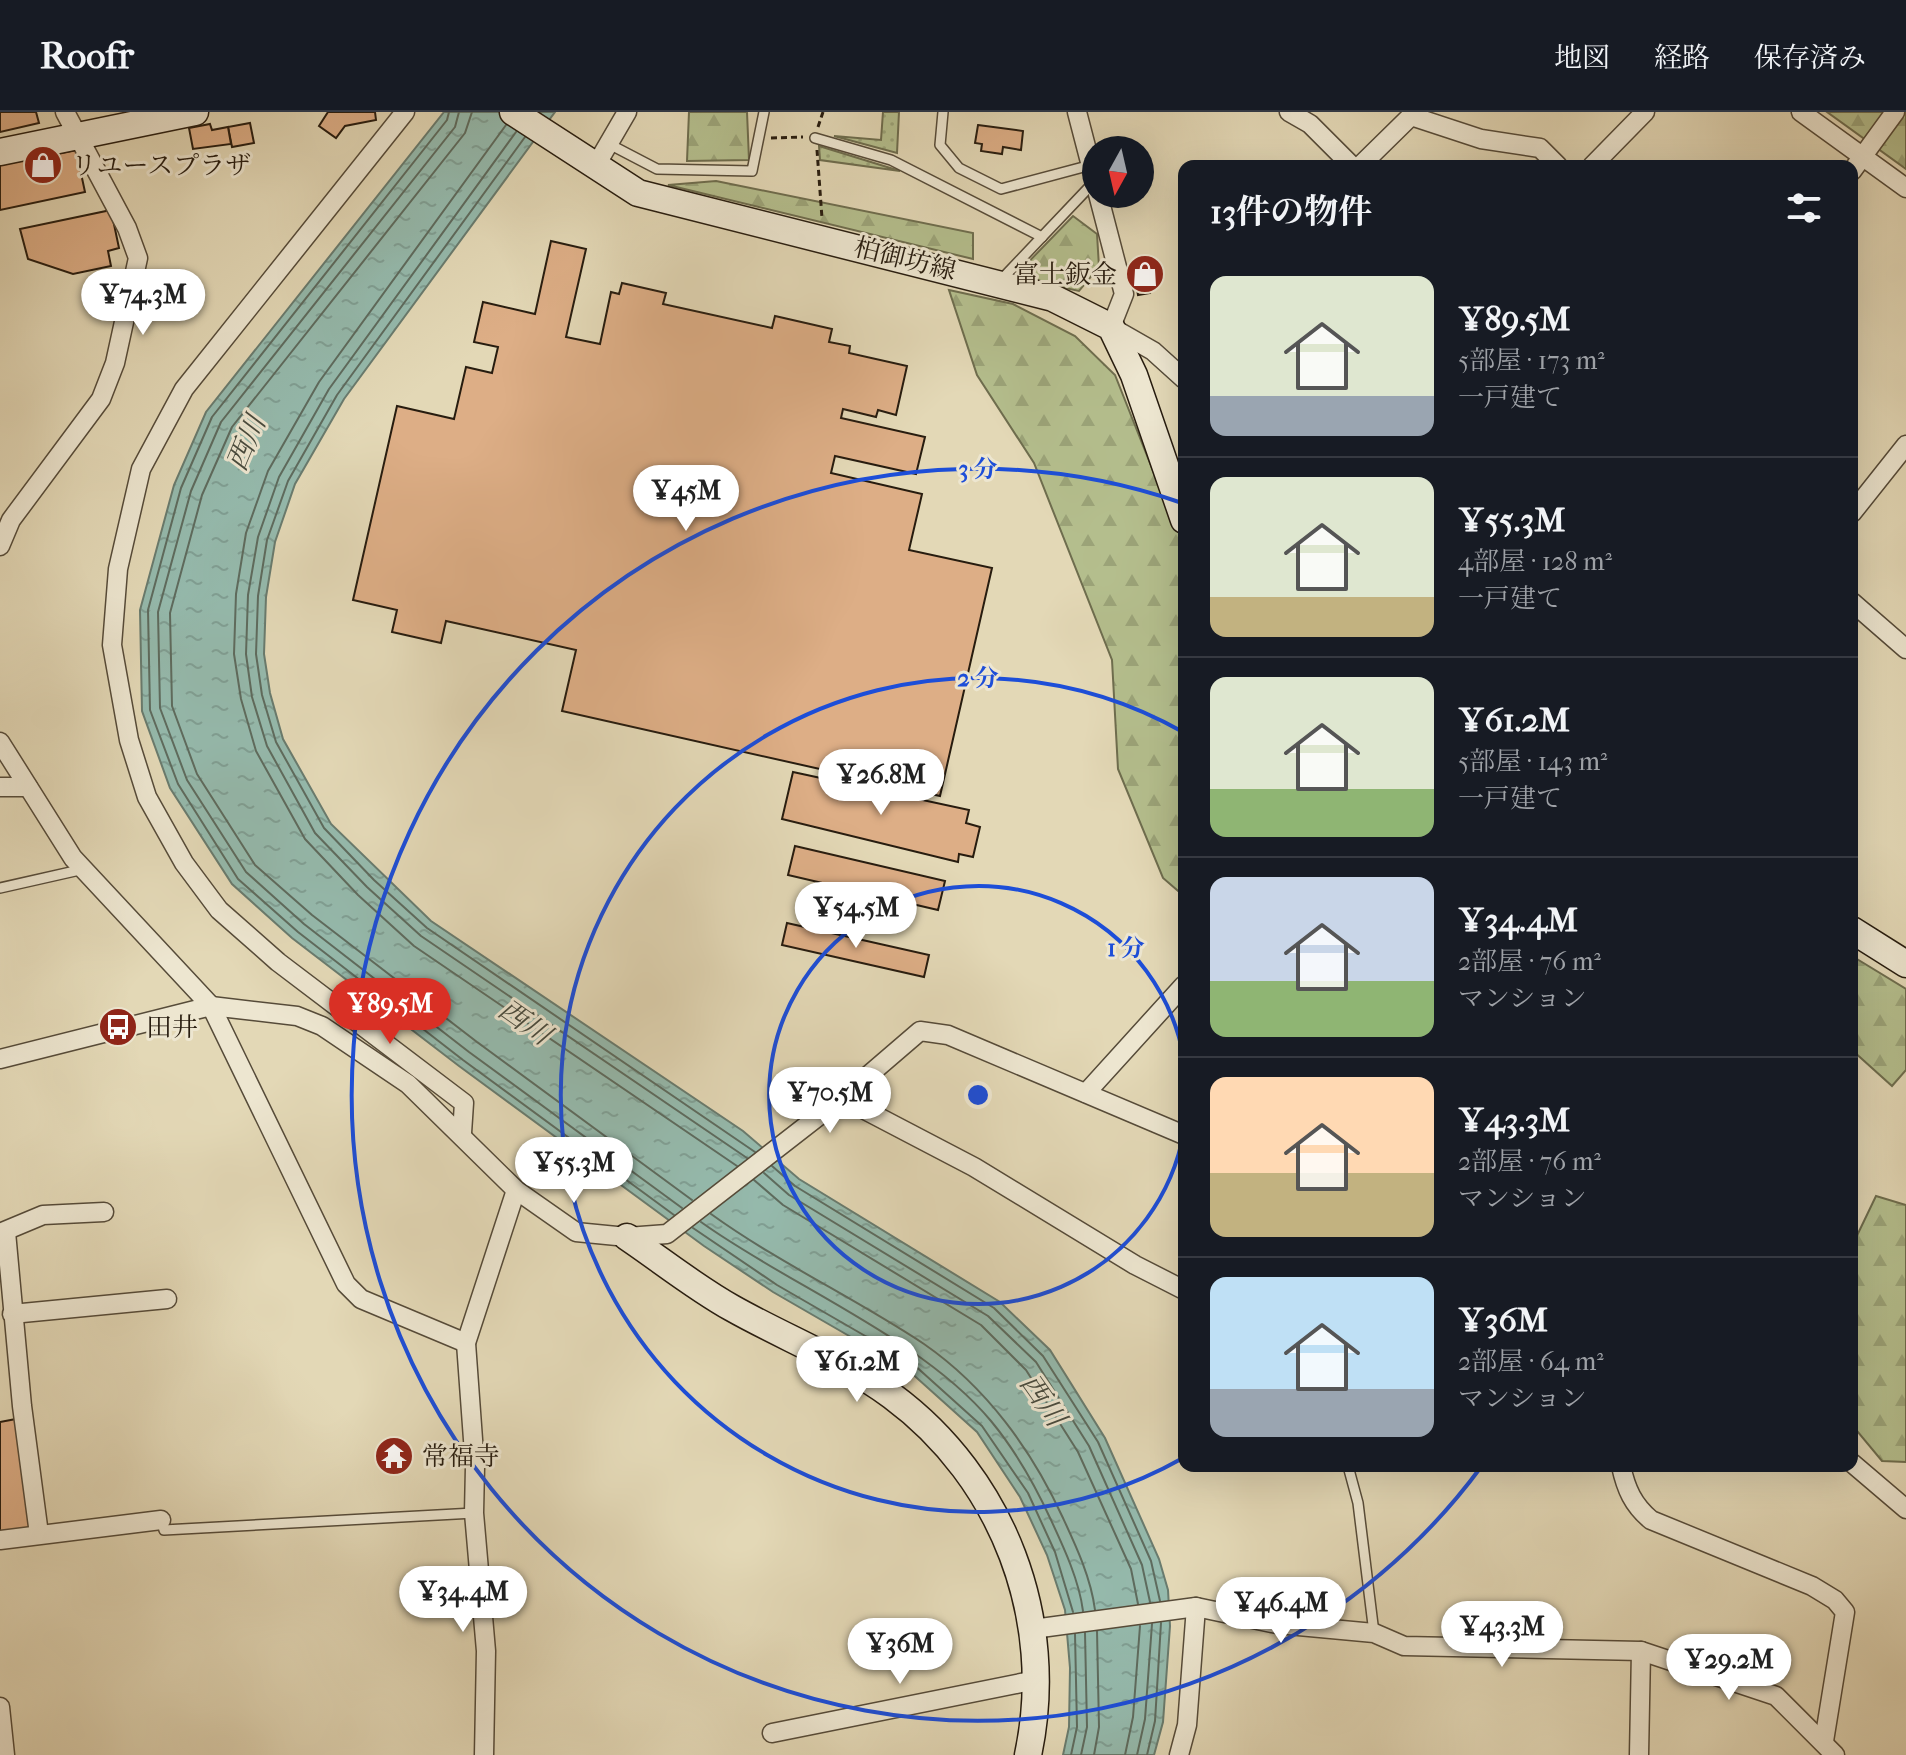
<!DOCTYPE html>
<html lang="ja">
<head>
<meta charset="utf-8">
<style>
	:root { --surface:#171b24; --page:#20242c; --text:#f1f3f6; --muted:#9ea1a6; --line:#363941; --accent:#d93025 }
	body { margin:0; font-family:"IM FELL French Canon","Noto Serif JP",serif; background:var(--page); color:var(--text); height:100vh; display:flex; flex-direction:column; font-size:30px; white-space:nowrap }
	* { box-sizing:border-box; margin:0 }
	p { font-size:26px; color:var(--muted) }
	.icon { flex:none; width:44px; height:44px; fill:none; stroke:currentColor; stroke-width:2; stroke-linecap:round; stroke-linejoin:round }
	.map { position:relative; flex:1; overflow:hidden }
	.panel { position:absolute; left:1178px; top:48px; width:680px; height:1312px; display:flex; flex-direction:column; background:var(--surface); border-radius:16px; box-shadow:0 8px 32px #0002 }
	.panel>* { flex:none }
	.needle { width:52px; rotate:188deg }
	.controls { position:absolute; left:1082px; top:24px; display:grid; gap:16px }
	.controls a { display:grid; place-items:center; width:72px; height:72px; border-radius:50%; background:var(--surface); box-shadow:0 8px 32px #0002; font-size:40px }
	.price { position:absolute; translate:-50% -68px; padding:0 18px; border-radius:28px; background:#fff; color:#222; font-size:26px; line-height:52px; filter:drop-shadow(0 2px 4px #0008) }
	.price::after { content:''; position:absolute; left:50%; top:48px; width:24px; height:18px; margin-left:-12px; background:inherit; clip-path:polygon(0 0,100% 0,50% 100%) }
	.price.active { background:var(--accent); color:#fff }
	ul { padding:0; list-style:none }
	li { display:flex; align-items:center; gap:24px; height:200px; padding:0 32px }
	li+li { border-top:2px solid var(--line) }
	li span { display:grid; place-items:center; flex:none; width:224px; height:160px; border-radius:16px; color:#555 }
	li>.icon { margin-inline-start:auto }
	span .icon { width:96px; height:96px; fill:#fffc; stroke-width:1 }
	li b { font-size:34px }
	h2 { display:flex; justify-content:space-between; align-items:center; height:96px; padding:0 32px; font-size:34px }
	header { display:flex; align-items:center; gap:48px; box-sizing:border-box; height:112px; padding:0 40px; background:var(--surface); border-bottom:2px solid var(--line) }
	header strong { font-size:38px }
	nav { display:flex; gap:44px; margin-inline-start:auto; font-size:28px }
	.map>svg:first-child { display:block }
</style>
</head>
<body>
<header>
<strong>Roofr</strong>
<nav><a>地図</a><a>経路</a><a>保存済み</a></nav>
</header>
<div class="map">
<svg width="1906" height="1643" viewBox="0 0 1906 1643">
	<defs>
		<pattern id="grass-dots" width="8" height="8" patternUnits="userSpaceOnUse" patternTransform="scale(2)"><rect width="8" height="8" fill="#b4be8d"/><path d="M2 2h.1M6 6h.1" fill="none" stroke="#9ba378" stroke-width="1.8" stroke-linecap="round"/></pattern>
		<pattern id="forest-firs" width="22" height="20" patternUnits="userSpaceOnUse" patternTransform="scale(2)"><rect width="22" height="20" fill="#b4be8d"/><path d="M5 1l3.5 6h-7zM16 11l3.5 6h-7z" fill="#9ba378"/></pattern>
		<pattern id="water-ripples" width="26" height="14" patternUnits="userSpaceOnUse" patternTransform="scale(2)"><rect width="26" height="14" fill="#95baad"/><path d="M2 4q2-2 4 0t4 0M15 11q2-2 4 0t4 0" fill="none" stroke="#809f94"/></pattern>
	</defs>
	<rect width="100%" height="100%" fill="#e3d8b6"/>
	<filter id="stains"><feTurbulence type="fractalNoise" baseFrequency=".0025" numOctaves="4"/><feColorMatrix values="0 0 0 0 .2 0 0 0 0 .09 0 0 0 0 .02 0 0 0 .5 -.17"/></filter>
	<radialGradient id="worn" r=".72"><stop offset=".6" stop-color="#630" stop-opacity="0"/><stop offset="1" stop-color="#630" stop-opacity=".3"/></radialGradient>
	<!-- grass -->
	<g fill="url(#grass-dots)" stroke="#6e6d4e" stroke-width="2">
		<polygon points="883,0 899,0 897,41 834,24 881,28"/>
		<polygon points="819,34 900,59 820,48"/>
	</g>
	<!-- forest -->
	<g fill="url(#forest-firs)" stroke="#6e6d4e" stroke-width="2">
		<polygon points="689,0 747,0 749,48 687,49"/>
		<polygon points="1827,0 1906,0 1906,57"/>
		<polygon points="716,69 973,121 973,147 668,73"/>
		<polygon points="1073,104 1097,122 1099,155 1079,179 1014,165"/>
		<polygon points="949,178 1013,192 1075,224 1115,263 1169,399 1184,390 1184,784 1163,766 1118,657 1112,548 1034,351 977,263"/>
		<polygon points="1852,844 1906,877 1906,958 1892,974 1852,938"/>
		<polygon points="1876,1084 1906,1093 1906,1350 1882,1349 1852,1313 1852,1134"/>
	</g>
	<!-- water -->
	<polygon fill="url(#water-ripples)" stroke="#697b6e" stroke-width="2" points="444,0 555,0 344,287 295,372 275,430 266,485 264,542 270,581 283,627 331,712 431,809 743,1019 799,1067 1000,1190 1050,1238 1105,1326 1159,1447 1168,1478 1170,1514 1163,1610 1154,1643 1063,1643 1069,1615 1070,1556 1065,1498 1047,1443 1020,1385 977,1320 908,1258 773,1180 704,1134 459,954 292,826 232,772 170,676 142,599 140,498 174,373 206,300"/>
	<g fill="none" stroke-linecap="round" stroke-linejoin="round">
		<!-- shore -->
		<g stroke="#5e6b5e" stroke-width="2">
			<polyline points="449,0 447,8 212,305 181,376 148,498 150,598 178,672 238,767 298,820 463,948 674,1103"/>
			<polyline points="459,0 455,15 221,310 191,379 158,500 160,596 187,668 246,760 304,812 469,940 682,1096"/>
			<polyline points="472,0 465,21 232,315 202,383 170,501 172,594 197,662 255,753 312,803 477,930 692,1088"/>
			<polyline points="506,13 319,270 268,359 246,421 236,482 234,542 241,587 256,639 305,727 358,783 414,834 737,1054"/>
			<polyline points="516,20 329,277 279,365 258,425 248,483 246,542 252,585 267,634 315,721 367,775 421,824 747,1046"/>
			<polyline points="525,25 337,283 288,369 267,428 258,484 256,542 262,583 276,630 324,716 374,768 427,816 755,1040"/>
			<polyline points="772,1054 795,1074 994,1196 1043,1244 1098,1330 1151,1449 1160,1489"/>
			<polyline points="764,1061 789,1083 988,1204 1036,1250 1089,1334 1142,1453 1150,1490"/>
			<polyline points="754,1068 783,1093 981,1213 1026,1258 1078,1340 1131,1457 1138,1492"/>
			<path d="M711,1102C779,1151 855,1186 924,1232C986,1275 1032,1338 1063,1406C1076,1434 1091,1466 1095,1498"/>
			<path d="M701,1110C790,1174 922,1226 991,1309C1015,1338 1035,1373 1051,1408C1064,1436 1079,1468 1083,1499"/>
			<polyline points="693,1116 777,1173 912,1251 982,1314 1028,1381 1055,1440 1073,1500"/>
			<polyline points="1071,1643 1077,1615 1075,1522"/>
			<polyline points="1081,1643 1087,1615 1085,1521"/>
			<polyline points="1094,1643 1099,1615 1097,1519"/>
			<polyline points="1125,1643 1133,1605 1140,1514"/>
			<polyline points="1137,1643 1145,1607 1152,1512"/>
			<polyline points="1147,1643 1155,1609 1161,1511"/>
		</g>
	</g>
	<!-- building -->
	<g fill="#ddae86" stroke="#271c0f" stroke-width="2">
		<polygon points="0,0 36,0 39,11 0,20"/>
		<polygon points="328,0 375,0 376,8 345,14 336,26 319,14"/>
		<polygon points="250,11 254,31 232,35 228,15"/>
		<polygon points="210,12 212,18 228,15 231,32 193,37 189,16"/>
		<polygon points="978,13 1023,19 1021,38 1003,35 1002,42 981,39 982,32 975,31"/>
		<polygon points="76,38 85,80 0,98 0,53"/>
		<polygon points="111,98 119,136 108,139 111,154 73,162 28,147 20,117"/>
		<polygon points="551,129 586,137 566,225 600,232 611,180 619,182 622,171 666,181 663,192 772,216 775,204 832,217 829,230 850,234 849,241 907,254 896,303 878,298 876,305 843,297 841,306 925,325 916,362 835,344 831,361 922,382 909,438 992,456 940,684 562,599 576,538 446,509 441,531 392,520 397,498 353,488 397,294 454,307 466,255 492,261 498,235 474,230 483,190 535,202"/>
		<polygon points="1147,163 1150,181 1138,183 1135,165"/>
		<polygon points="793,660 969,698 966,711 980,715 973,745 959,742 958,750 782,707"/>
		<polygon points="795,734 945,769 938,798 788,763"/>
		<polygon points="787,811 929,843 924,865 782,833"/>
		<polygon points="16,1307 33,1416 0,1421 0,1310"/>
	</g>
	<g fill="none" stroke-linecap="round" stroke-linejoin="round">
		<defs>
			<g id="lane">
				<polyline points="943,0 940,33 959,56 1001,77 1091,53"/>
				<polyline points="815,26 891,48 1042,125"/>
				<polyline points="609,32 657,57 752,59 764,0"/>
				<polyline points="1001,168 1095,69"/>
				<polyline points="0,776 84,757"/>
				<polyline points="1348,1354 1358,1391 1374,1521"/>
				<polyline points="161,1408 164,1418 474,1401"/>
			</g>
			<g id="street">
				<polyline points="405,0 184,277 141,357 118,457 112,533 129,628 147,685 184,751 219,798 278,850 464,991 462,1021"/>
				<polyline points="1077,0 1096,73"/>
				<polyline points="1289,0 1310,12 1352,54"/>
				<polyline points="1801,0 1906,76"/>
				<polyline points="1411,4 1481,27 1540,36 1558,54"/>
				<polyline points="1360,54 1415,0"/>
				<polyline points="1592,54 1645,0"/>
				<polyline points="595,55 627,0"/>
				<polyline points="1852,59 1895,0"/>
				<polyline points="1098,82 1124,182 1111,215 1153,239 1184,267"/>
				<polyline points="1852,401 1906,333"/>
				<polyline points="0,434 11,408 101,287 115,251 138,146 127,116 65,0"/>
				<polyline points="1852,490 1906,537"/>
				<polyline points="0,630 73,746 211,894 346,1172 361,1187 466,1231"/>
				<polyline points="0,675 28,675"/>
				<polyline points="0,947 211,894 297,904 322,914 408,972 516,1078 576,1120 627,1125 667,1122 842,986 920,919 948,923 1184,1023"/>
				<polyline points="1086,981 1184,873"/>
				<polyline points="842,986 974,1055 1135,1153 1184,1178"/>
				<polyline points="6,1120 22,1294 39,1422"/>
				<polyline points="0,1121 43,1103 104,1100"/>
				<polyline points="12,1202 167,1187"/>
				<polyline points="1852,1351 1906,1397"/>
				<path d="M1621,1354C1626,1377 1633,1393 1651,1408L1812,1474L1835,1488L1845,1500L1824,1629"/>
				<polyline points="0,1428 161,1408"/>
				<polyline points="1033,1517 1196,1495 1277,1512 1374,1521 1404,1534 1641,1539 1776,1584 1835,1643"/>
				<polyline points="0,1595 5,1643"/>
				<polyline points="772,1621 1036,1568"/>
				<polyline points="484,1643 486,1539 474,1401 475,1355 466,1231 516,1078"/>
				<polyline points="1179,1643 1187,1613 1196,1495"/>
				<polyline points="1639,1643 1641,1539"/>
			</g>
			<g id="secondary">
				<polyline points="513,0 638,81 1053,186 1111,215 1134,263 1184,408"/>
				<polyline points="0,40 195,0"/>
				<polyline points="1852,818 1906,852"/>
				<path d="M627,1125C661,1148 696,1176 732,1196C785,1226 843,1248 892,1284C1003,1366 1057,1507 1028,1643"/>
			</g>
		</defs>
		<!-- lane casing -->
		<use href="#lane" stroke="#564b39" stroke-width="12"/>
		<!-- street casing -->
		<use href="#street" stroke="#564b39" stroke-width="21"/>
		<!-- secondary casing -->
		<use href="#secondary" stroke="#271c0f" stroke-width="29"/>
		<!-- path -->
		<g stroke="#271c0f" stroke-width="3" stroke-dasharray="6 4" stroke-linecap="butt">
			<polyline points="818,15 823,0"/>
			<polyline points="771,26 803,25"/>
			<polyline points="817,38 822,106"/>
		</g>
		<!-- lane -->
		<use href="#lane" stroke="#ede6d0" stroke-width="9"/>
		<!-- street -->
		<use href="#street" stroke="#ede6d0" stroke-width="18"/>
		<!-- secondary -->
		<use href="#secondary" stroke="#ede6d0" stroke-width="26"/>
	</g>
	<!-- distance rings -->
	<g fill="none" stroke="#1d4ed8" stroke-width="4">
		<path d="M1184 1019A209 209 0 1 1 1184 947"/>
		<path d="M1183 1346A417 417 0 1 1 1183 620"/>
		<path d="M1481 1355A626 626 0 1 1 1182 391"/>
	</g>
	<!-- icons -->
	<defs>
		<symbol id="shop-disc" viewBox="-11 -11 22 22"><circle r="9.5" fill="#8f2418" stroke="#ede6d0"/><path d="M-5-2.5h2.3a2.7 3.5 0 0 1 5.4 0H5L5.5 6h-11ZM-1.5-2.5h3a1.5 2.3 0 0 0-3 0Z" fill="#fff"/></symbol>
		<symbol id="bus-disc" viewBox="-11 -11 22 22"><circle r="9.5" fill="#8f2418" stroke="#ede6d0"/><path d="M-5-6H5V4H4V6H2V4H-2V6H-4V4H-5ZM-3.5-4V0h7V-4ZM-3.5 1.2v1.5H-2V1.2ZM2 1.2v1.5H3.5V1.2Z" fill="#fff"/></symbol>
		<symbol id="temple-disc" viewBox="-11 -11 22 22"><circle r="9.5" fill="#8f2418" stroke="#ede6d0"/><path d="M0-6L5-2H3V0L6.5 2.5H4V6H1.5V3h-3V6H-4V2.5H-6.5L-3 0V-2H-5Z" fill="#fff"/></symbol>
	</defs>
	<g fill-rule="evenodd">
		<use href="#shop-disc" x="21" y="31" width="44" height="44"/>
		<use href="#shop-disc" x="1123" y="140" width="44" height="44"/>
		<use href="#bus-disc" x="96" y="893" width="44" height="44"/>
		<use href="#temple-disc" x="372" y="1322" width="44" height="44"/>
	</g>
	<g text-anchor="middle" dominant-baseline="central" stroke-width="6" stroke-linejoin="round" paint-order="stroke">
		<!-- poi labels -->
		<g font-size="26" fill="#271c0f" stroke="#ede6d0" text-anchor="start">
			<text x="71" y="53">リユースプラザ</text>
			<text x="1117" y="162" text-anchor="end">富士鈑金</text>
			<text x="146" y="915">田井</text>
			<text x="422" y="1344">常福寺</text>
		</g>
		<!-- street labels -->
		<g font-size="26" fill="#271c0f" stroke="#ede6d0">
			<text transform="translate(905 147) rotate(14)">柏御坊線</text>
		</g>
		<!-- water labels -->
		<g font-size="28" font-style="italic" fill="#484b3e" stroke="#ede6d0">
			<text transform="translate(246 331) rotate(-67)">西川</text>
			<text transform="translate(525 910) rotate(35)">西川</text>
			<text transform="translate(1043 1288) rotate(55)">西川</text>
		</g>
	</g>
	<circle cx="978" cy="983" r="12" fill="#1d4ed8" stroke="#ede6d0" stroke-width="4"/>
	<g font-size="24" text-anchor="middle" font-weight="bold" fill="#1d4ed8" stroke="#ede6d0" stroke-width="6" stroke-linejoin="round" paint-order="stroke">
		<text x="978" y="365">3 分</text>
		<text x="978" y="574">2 分</text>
		<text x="1126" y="844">1 分</text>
	</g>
	<rect width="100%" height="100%" filter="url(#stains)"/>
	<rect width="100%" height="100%" fill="url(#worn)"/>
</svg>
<div class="controls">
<a><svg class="needle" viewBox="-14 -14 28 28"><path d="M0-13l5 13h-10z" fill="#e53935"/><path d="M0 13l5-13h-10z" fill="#9ea1a6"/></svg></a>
</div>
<b class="price" style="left:143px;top:225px">¥74.3M</b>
<b class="price" style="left:686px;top:421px">¥45M</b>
<b class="price" style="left:881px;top:705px">¥26.8M</b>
<b class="price" style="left:856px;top:838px">¥54.5M</b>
<b class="price active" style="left:390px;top:934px">¥89.5M</b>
<b class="price" style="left:830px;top:1023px">¥70.5M</b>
<b class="price" style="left:574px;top:1093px">¥55.3M</b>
<b class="price" style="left:857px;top:1292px">¥61.2M</b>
<b class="price" style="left:463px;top:1522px">¥34.4M</b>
<b class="price" style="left:1281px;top:1533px">¥46.4M</b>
<b class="price" style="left:1502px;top:1557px">¥43.3M</b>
<b class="price" style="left:900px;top:1574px">¥36M</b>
<b class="price" style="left:1729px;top:1590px">¥29.2M</b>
<section class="panel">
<h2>13件の物件<svg class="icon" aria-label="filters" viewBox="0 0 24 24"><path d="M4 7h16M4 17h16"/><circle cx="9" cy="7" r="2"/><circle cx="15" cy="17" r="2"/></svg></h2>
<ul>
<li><span style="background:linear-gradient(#dfe7d0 75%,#9aa5b1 0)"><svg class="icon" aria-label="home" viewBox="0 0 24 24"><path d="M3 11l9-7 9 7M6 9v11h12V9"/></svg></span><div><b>¥89.5M</b><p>5部屋 · 173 m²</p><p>一戸建て</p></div></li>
<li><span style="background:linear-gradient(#dfe7d0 75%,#c2b280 0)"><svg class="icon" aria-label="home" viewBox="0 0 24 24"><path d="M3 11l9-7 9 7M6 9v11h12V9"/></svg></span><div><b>¥55.3M</b><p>4部屋 · 128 m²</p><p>一戸建て</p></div></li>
<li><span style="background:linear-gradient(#dfe7d0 70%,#8fb573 0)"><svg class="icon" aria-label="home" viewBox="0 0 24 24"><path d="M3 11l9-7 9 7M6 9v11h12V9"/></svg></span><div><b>¥61.2M</b><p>5部屋 · 143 m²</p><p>一戸建て</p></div></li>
<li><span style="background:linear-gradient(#c9d6e8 65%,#8fb573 0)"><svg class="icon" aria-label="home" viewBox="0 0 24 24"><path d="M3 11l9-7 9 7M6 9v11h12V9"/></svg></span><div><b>¥34.4M</b><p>2部屋 · 76 m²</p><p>マンション</p></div></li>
<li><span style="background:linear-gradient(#ffd9b3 60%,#c2b280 0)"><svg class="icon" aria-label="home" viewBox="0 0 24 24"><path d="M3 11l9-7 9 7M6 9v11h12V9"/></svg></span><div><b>¥43.3M</b><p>2部屋 · 76 m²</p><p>マンション</p></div></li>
<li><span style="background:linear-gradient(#bfe0f5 70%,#9aa5b1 0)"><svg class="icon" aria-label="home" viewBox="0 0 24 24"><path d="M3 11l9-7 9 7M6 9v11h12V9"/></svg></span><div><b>¥36M</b><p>2部屋 · 64 m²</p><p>マンション</p></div></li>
</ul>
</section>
</div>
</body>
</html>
